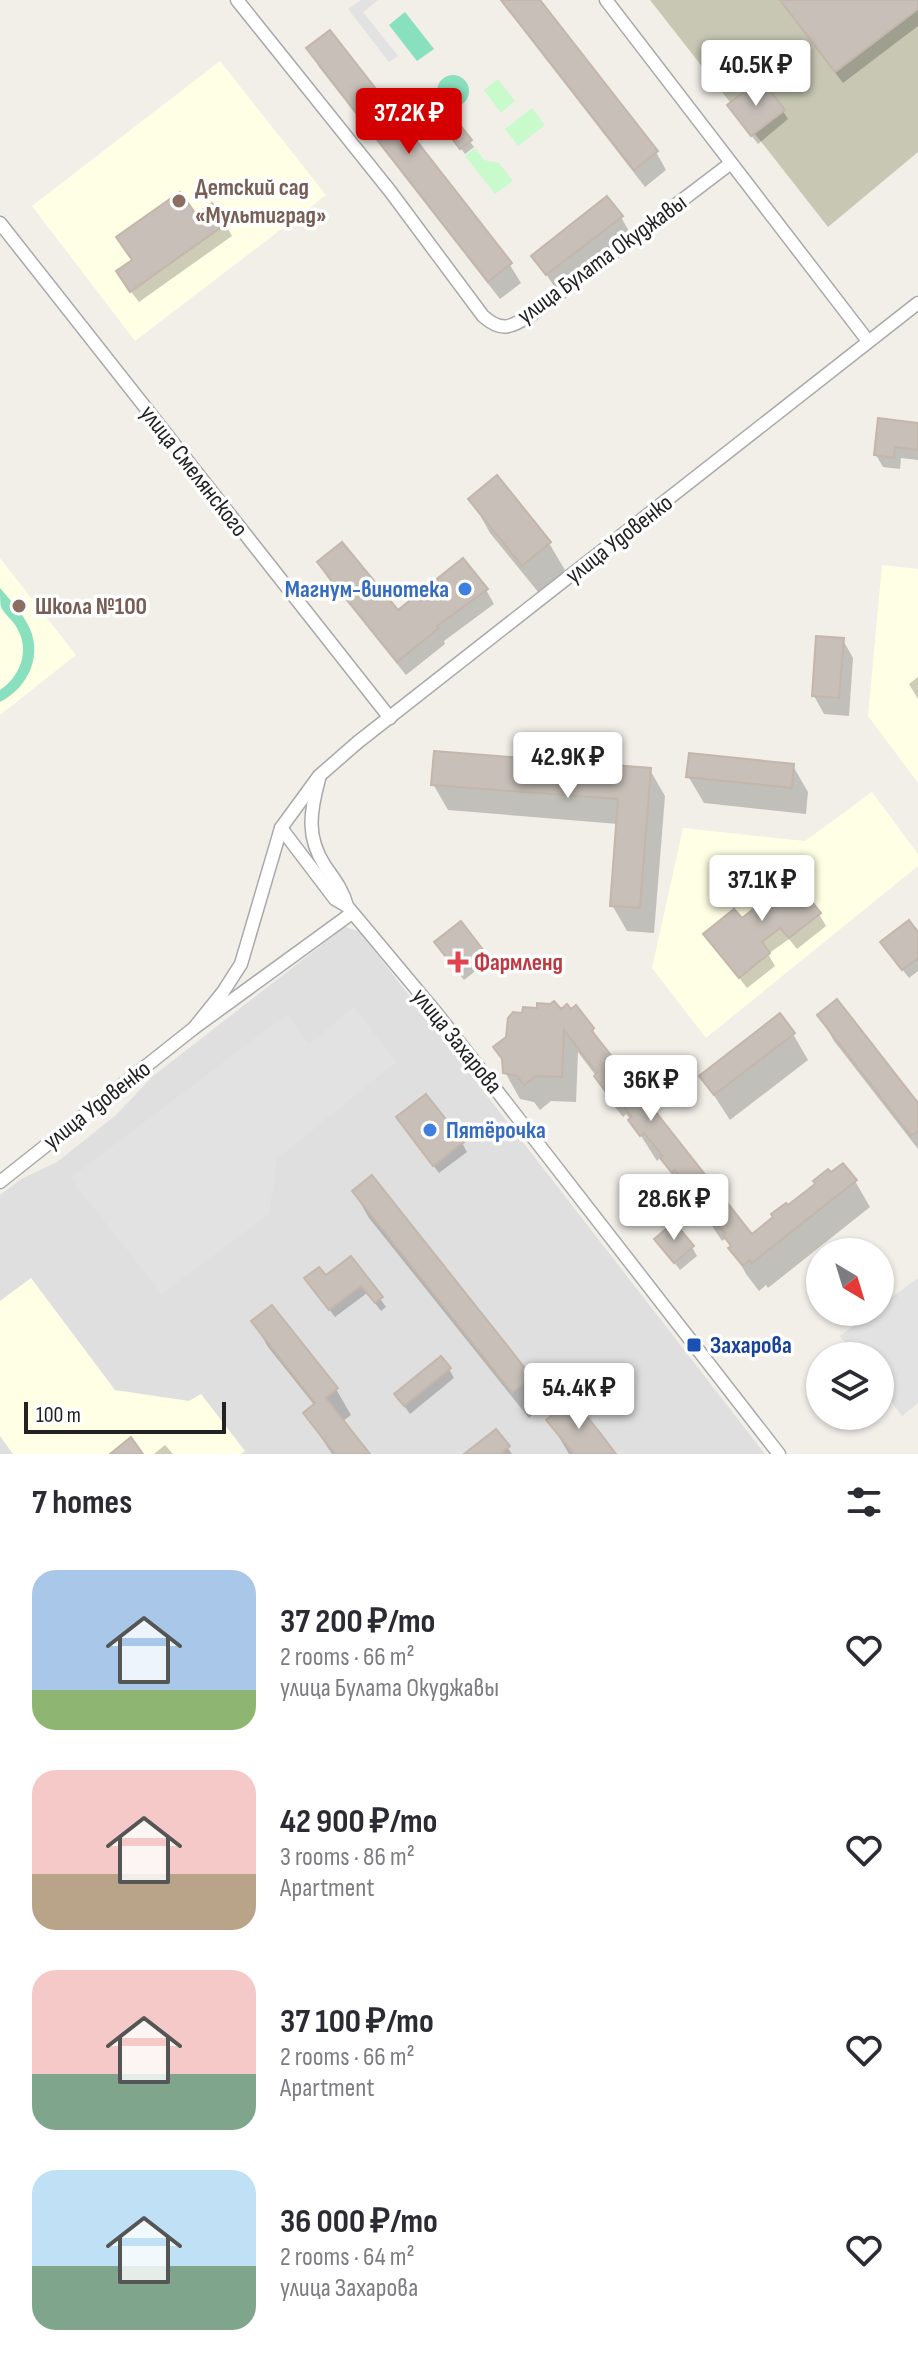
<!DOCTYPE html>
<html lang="en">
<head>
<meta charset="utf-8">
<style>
	:root { --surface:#fff; --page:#f2f2f3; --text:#2b2b33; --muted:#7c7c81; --accent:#d40000 }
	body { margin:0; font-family:"Sofia Sans Condensed",sans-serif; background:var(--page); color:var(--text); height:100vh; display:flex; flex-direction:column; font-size:30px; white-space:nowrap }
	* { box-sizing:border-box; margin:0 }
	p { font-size:26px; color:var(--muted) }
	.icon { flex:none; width:44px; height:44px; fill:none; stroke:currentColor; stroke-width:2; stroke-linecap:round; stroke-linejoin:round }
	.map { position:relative; height:1454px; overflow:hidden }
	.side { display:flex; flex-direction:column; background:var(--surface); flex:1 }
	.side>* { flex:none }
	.needle { width:52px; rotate:142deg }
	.controls { position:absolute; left:806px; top:1238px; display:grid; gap:16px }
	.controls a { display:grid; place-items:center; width:88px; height:88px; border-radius:50%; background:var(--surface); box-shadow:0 2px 6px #0004; font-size:40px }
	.scale { position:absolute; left:24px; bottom:20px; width:202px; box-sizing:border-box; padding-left:8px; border:4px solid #222; border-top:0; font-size:22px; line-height:28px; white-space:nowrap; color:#222; -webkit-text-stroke:6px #fff; paint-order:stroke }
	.price { position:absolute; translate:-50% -68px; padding:0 18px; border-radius:8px; background:#fff; color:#222; font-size:26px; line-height:52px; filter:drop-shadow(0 2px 4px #0008) }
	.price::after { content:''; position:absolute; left:50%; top:48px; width:24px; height:18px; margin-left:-12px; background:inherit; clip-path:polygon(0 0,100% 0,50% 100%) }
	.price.on { background:var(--accent); color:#fff }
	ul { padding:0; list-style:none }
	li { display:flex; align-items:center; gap:24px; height:200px; padding:0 32px }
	li span { display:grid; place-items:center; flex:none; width:224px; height:160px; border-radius:24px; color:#555 }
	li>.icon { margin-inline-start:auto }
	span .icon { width:96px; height:96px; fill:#fffc; stroke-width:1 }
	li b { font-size:34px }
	h2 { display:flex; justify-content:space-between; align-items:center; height:96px; padding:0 32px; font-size:34px }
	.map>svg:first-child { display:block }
</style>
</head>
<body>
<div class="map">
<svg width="918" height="1454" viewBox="0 0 918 1454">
	<rect width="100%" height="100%" fill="#f2efe9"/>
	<!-- residential -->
	<polygon fill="#e0dfdf" points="345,927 359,931 765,1454 0,1454 0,1195 21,1179 57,1162 116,1115 153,1076"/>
	<!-- education -->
	<g fill="#ffffe5">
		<polygon points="220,61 326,195 135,341 32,206"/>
		<polygon points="0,558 76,655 0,715"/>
		<polygon points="882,565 918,569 918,783 868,716"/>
		<polygon points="872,792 918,854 918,866 706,1038 652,968 683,828 805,841"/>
		<polygon points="31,1278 115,1390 189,1401 201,1394 245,1451 241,1454 13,1454 0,1436 0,1301"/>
	</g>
	<!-- construction -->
	<polygon fill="#c7c7b4" points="650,0 918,0 918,152 828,227"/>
	<!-- park -->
	<g fill="#c8facc">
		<polygon points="498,79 515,101 501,113 484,90"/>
		<polygon points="532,108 545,125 518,146 505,129"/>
		<polygon points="475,148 484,160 499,163 513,181 495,194 465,156"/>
	</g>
	<!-- pitch -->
	<g fill="#88e0be">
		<polygon points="405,12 434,49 417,61 389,25"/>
		<circle cx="453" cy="91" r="16"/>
		<path d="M0,588C9,599 20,610 27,623C44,652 30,687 0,702V690C21,676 30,650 17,628C13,620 4,614 1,607C0,602 0,593 0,588Z"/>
	</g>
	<!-- parking -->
	<g fill="#e2e2e2">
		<polygon points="361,0 378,0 363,12 398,56 389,62 348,9"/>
		<polygon points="354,1007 396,1062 277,1159 269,1214 162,1294 70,1178 287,1014 309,1044"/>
		<polygon points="918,1278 918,1403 902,1416 880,1387 880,1356 855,1356 840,1336 872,1312 880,1312 880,1306"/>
	</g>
	<!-- shadow -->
	<g fill="#0003">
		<polygon points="500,0 537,0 656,152 666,170 645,187"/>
		<polygon points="780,0 918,0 918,26 843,83"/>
		<polygon points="330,32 510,265 521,283 500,299 319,67 309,49"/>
		<polygon points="783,111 788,119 758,144 735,114"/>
		<polygon points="455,122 474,147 465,154 443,126"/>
		<polygon points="196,217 225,224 232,236 139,302 125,284 134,261"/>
		<polygon points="621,217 631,235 558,292 534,256"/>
		<polygon points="918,425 918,460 901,458 900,469 883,467 876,455"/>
		<polygon points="471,499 549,543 569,577 543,598 490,533"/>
		<polygon points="319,563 397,613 486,590 494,604 444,641 445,644 406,675 327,577"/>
		<polygon points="843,640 853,658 849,716 824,714 814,696"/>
		<polygon points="918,677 918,699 909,684"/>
		<polygon points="793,766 808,792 806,814 704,803 688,776"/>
		<polygon points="650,770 665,796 654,933 627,931 612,905 618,824 448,810 433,784"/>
		<polygon points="756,894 819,914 826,926 797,949 789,939 768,954 775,966 747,988 706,934 742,921 762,905"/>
		<polygon points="460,924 488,961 464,980 442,951"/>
		<polygon points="918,936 918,971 909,978 888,951"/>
		<polygon points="560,1012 593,1030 604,1050 752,1237 788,1208 855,1181 870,1207 768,1288 766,1285 759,1291 746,1274 732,1247 725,1239 722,1241 698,1204 691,1195 688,1197 661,1157 657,1161 631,1120 626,1114 623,1117 611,1102 596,1076 578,1052 576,1102 551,1101 540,1110 534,1102 520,1099 505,1072"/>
		<polygon points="819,1015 916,1104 918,1102 918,1149 834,1041"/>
		<polygon points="793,1034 808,1060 730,1120 702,1077"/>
		<polygon points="403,1126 462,1143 467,1152 439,1173"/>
		<polygon points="371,1178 531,1378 546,1404 529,1418 369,1218 354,1192"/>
		<polygon points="656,1239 692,1247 697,1256 680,1270"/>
		<polygon points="351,1258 386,1307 381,1311 367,1293 335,1317 312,1287"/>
		<polygon points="253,1321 336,1389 351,1415 342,1422 367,1454 332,1454 305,1413 315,1406 268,1347"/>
		<polygon points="449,1369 454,1378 410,1414 402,1403"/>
		<polygon points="549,1420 614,1454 569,1454"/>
		<polygon points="165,1445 173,1454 154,1454"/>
		<polygon points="508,1448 512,1454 467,1454"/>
	</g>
	<!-- building -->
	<g fill="#c7bfb8" stroke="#c4b6ab" stroke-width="2">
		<polygon points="501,0 540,0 658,151 634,170"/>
		<polygon points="780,0 918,0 918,9 835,72"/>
		<polygon points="330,30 512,263 488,282 306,48"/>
		<polygon points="761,79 785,110 751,136 727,105"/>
		<polygon points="438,120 456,120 472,140 460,149"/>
		<polygon points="180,192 196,214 212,203 227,223 130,292 116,271 132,260 116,237"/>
		<polygon points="607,196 623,216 546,275 531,256"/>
		<polygon points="878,418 918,423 918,450 895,447 894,458 874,455"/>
		<polygon points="497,475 551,542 522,566 468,499"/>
		<polygon points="342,542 398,610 463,558 488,589 437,626 439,628 397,662 317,562"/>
		<polygon points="816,636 844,638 839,698 812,696"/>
		<polygon points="434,751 651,768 640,908 610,906 618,799 431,785"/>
		<polygon points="689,753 794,764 792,788 686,777"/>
		<polygon points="785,868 821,913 789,938 780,928 762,942 770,953 739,978 703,934 734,909 742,918 761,903 753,894"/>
		<polygon points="909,920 918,932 918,958 902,970 880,942"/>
		<polygon points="461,921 484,951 458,972 434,942"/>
		<polygon points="837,999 918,1103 918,1131 911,1136 817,1015"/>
		<polygon points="554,1001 561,1009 567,1004 571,1009 576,1005 594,1028 592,1031 752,1234 773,1217 771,1214 786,1203 788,1205 815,1184 813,1181 828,1169 831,1172 843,1163 857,1180 752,1263 750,1260 743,1266 728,1248 731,1246 723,1235 725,1233 709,1214 706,1217 696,1203 699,1201 675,1170 672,1173 660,1158 663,1156 644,1133 640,1136 628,1120 632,1117 610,1089 606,1092 594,1076 597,1073 564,1030 562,1077 536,1076 524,1085 517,1076 503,1073 502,1059 493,1047 506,1037 508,1018 513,1012 522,1013 523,1007 537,1008 537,1003 550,1004"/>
		<polygon points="780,1013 795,1033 714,1095 699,1076"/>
		<polygon points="426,1094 464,1142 433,1166 396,1117"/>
		<polygon points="372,1175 532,1377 512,1393 352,1191"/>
		<polygon points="674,1222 694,1246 674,1263 654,1239"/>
		<polygon points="351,1256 383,1297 375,1303 361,1286 329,1310 304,1278 319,1267 326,1275"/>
		<polygon points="272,1305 338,1388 326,1398 370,1454 335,1454 303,1413 315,1403 251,1321"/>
		<polygon points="441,1356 451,1368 404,1406 394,1394"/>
		<polygon points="573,1399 601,1434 616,1454 574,1454 546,1420"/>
		<polygon points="496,1429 510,1446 500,1454 464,1454"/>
		<polygon points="131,1437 143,1454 110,1454"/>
	</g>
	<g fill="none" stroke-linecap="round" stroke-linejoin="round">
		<defs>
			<g id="street">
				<path d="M237,0L390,191L483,316C502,333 511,327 531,315L731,163"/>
				<polyline points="606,0 868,341"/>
				<polyline points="0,223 390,718"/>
				<path d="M319,779C310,812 306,837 325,866C334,879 343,890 347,906L438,1015L779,1454"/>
				<polyline points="281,828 335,899 347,906"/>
				<polyline points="194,1028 223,992 241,964 281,828 319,776 358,742 918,303"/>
				<polyline points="0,1182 194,1028 352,913"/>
			</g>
		</defs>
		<!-- street casing -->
		<use href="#street" stroke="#a9a9a9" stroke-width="15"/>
		<!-- street -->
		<use href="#street" stroke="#fff" stroke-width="12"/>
	</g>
	<!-- markers -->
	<g fill="#8d6e63" stroke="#fff" stroke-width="3">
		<circle cx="179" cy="201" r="8"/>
		<circle cx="19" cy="606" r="8"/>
	</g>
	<g fill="#3f7fe0" stroke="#fff" stroke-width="3">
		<circle cx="465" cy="589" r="8"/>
		<circle cx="430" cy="1130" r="8"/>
	</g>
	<path fill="#e0444e" stroke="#fff" stroke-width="3" d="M454 950h8v8h8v8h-8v8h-8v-8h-8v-8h8z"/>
	<rect fill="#1a4fb4" stroke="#fff" stroke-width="3" x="686" y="1337" width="16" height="16" rx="4"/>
	<g text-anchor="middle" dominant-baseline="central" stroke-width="7" stroke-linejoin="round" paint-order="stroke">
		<!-- education labels -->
		<g font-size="24" font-weight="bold" fill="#785e54" stroke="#fff" text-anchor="start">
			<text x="195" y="187">Детский сад<tspan x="195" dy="28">«Мультиград»</tspan></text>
			<text x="35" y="606">Школа №100</text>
		</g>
		<!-- street labels -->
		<g font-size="24" fill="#222" stroke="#fff">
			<text transform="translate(602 259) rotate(-36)">улица Булата Окуджавы</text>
			<text transform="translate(194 471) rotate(52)">улица Смелянского</text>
			<text transform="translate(619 539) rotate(-38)">улица Удовенко</text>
			<text transform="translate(457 1041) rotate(51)">улица Захарова</text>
			<text transform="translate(97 1105) rotate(-38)">улица Удовенко</text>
		</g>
		<!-- shop labels -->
		<g font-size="24" font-weight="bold" fill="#366cbe" stroke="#fff" text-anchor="end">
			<text x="449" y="589">Магнум-винотека</text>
			<text x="446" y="1130" text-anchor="start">Пятёрочка</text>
		</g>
		<!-- health labels -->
		<g font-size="24" font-weight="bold" fill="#be3a42" stroke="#fff" text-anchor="start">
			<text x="474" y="962">Фармленд</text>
		</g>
		<!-- transit labels -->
		<g font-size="24" font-weight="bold" fill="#164399" stroke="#fff" text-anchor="start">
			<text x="710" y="1345">Захарова</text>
		</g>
	</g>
</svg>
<div class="controls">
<a><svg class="needle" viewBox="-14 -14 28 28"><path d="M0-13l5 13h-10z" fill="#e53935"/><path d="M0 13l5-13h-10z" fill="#7c7c81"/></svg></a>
<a><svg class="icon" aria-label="layers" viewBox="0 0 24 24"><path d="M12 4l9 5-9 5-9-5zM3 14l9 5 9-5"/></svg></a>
</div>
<div class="scale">100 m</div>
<b class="price" style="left:756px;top:108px">40.5K ₽</b>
<b class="price on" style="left:409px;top:156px">37.2K ₽</b>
<b class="price" style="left:568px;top:800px">42.9K ₽</b>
<b class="price" style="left:762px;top:923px">37.1K ₽</b>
<b class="price" style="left:651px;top:1123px">36K ₽</b>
<b class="price" style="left:674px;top:1242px">28.6K ₽</b>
<b class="price" style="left:579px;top:1431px">54.4K ₽</b>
</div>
<section class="side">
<h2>7 homes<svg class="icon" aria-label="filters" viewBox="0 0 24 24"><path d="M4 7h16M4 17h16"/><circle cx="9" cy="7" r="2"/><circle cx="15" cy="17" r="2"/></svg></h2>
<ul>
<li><span style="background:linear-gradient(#a9c7e8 75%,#8fb573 0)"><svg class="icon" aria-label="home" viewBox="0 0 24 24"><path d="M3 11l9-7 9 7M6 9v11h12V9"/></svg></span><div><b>37 200 ₽/mo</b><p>2 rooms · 66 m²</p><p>улица Булата Окуджавы</p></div><svg class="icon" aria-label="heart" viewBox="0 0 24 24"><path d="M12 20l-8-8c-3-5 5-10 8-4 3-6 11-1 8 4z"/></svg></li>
<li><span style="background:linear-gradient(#f6c9c9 65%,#b9a48a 0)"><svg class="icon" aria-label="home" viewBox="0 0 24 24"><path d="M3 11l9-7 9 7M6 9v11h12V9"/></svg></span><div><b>42 900 ₽/mo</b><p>3 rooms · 86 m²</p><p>Apartment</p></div><svg class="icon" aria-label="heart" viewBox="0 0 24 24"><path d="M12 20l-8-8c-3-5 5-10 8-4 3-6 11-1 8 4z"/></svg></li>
<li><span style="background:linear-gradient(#f6c9c9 65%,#7fa58c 0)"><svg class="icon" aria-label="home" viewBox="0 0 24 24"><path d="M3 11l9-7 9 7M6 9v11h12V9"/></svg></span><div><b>37 100 ₽/mo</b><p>2 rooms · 66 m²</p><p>Apartment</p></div><svg class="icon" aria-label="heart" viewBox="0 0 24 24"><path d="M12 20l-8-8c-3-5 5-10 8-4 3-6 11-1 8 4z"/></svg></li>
<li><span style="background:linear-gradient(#bfe0f5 60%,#7fa58c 0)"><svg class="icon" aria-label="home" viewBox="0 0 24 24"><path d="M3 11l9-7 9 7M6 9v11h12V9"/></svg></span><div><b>36 000 ₽/mo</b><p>2 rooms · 64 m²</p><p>улица Захарова</p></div><svg class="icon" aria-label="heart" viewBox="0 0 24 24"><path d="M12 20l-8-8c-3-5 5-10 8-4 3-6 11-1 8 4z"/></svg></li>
</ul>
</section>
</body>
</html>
